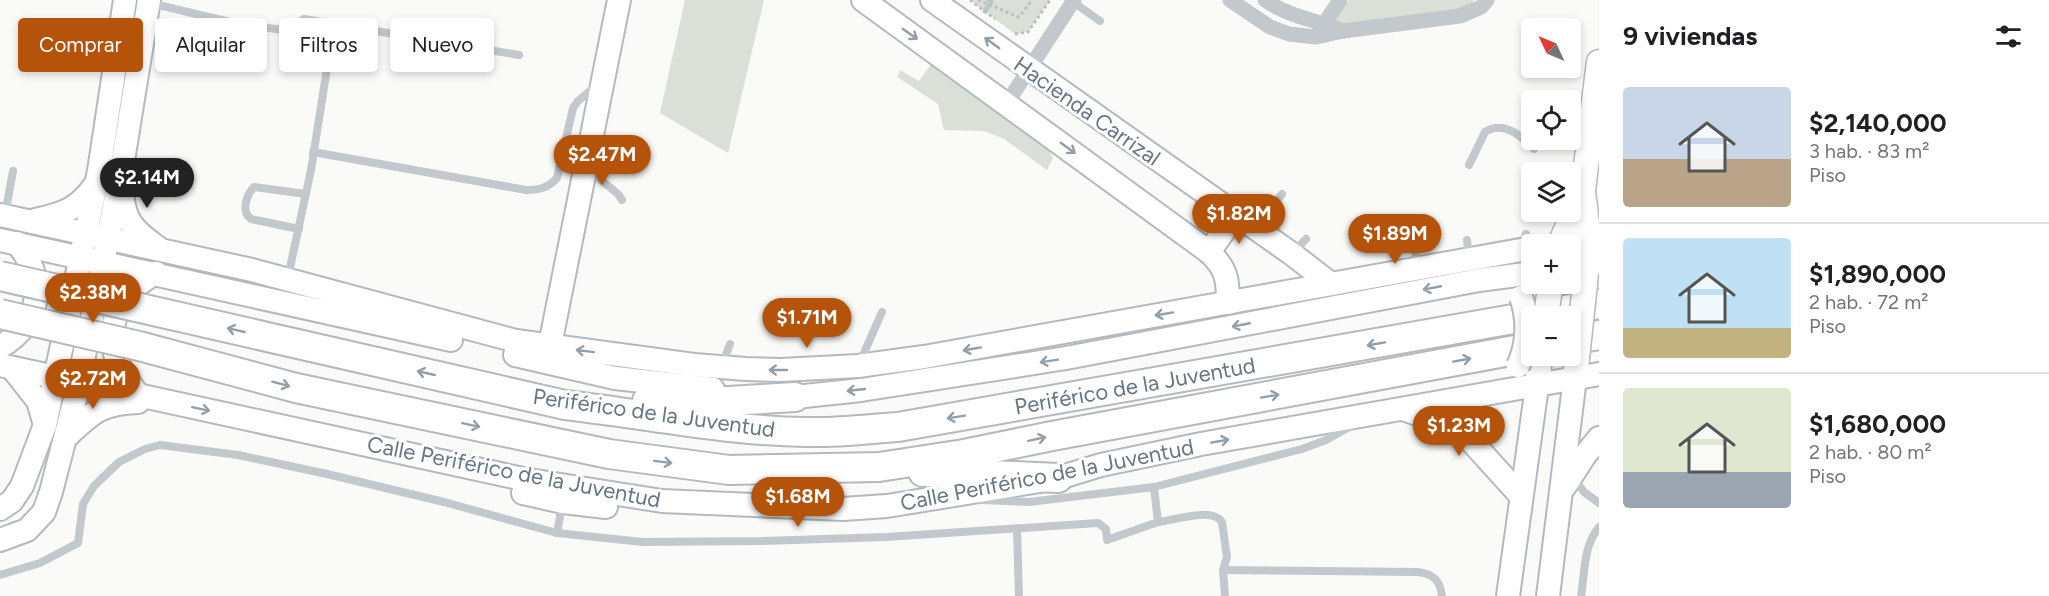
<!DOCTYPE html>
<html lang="es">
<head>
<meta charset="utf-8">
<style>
	:root { --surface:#fff; --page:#f6f6f6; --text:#202124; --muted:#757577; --line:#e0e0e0; --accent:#b45309 }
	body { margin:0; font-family:Figtree,sans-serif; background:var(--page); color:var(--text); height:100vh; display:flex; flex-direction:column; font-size:22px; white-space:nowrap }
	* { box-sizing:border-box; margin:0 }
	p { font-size:20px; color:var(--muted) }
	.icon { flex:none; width:33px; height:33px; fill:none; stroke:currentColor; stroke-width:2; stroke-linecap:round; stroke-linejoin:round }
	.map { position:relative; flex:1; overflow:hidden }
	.sheet { display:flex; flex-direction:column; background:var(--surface); width:450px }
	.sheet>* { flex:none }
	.top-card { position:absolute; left:18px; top:18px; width:570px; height:54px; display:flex; gap:12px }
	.needle { width:39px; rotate:314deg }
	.tools { position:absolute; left:1521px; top:18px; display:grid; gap:12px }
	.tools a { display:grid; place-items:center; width:60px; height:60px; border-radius:6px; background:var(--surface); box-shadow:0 3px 9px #0003; font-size:30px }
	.price { position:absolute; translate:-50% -51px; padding:0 14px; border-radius:21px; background:var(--accent); color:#fff; font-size:20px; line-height:39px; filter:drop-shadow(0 2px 3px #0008) }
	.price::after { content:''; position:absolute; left:50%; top:36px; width:18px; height:14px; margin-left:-9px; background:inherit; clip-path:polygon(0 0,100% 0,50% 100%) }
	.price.active { background:#222; color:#fff }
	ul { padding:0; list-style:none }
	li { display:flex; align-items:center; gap:18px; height:150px; padding:0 24px }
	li+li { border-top:2px solid var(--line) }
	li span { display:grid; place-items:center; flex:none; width:168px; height:120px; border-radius:6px; color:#555 }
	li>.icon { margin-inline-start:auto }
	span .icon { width:72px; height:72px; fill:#fffc; stroke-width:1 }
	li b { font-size:26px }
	h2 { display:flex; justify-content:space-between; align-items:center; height:72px; padding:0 24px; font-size:26px }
	.chip { padding:0 21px; border-radius:6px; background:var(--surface); box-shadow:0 3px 9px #0003; font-size:21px; line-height:54px }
	.chip.active { background:var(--accent); color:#fff }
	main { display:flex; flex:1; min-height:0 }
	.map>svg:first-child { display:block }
</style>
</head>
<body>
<main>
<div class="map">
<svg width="1599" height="596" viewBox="0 0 1599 596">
	<rect width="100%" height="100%" fill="#fafaf8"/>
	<!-- green -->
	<g fill="#dadfd7">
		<polygon points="685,0 764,0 728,153 660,113"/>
		<polygon points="970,0 1050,0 1028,32 1015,34"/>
		<polygon points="1349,0 1474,0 1467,10 1328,26"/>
		<polygon points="932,63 1046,144 1053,158 1047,170 1004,139 984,131 944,130 938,104 897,77 900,70 919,81"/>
	</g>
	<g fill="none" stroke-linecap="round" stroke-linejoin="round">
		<!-- stream -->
		<polyline stroke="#bbc7cb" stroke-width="5" points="985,11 991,2 989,0"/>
		<defs>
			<g id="secondary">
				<path d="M863,0L1209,252C1227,269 1228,280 1228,303"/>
				<polyline points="932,0 1292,254 1331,284"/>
				<path d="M122,189C123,220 133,230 157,247"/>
				<polyline points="0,215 252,270 516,341 694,365 746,369 781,370 858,366 924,357 1532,248"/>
				<path d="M35,220C64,214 78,209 95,185"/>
				<polyline points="0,240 451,340"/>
				<polyline points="1209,252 1235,215"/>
				<polyline points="1570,267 1599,263"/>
				<path d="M0,347C42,322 47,280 17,243"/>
				<polyline points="515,355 615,378 713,389"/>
				<polyline points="547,360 619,0"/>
				<polyline points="0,365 523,479 662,501 843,509 887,506 1058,478 1101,465 1201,444 1599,374"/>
				<polyline points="12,368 38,401 45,425"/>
				<polyline points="779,395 795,397 861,390 1066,358 1479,280 1532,273"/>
				<path d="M139,396C132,386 123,376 119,365C102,326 120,292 156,273"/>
				<polyline points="1403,409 1443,423 1472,442 1521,496"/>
				<path d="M66,437C92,413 101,403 138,402"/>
				<polyline points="1565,486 1585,455 1599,438"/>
				<polyline points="523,493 563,502 606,507"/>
				<polyline points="0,509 12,501 22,486 45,425 99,171 125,0"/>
				<polyline points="0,540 27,530 44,512 51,492 76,395 103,262 121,173 149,0"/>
				<polyline points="1508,596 1537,386"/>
				<polyline points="1548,596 1575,378"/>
			</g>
			<g id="primary">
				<polyline points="1583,192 1589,239 1585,284"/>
				<polyline points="1560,244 1583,190 1599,62"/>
				<polyline points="1575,378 1577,358"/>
				<polyline points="1537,386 1540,356"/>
			</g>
			<g id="highway">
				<polyline points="1570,340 1599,335"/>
				<polyline points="647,401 729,401 795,397"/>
				<path d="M565,405C645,414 725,431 806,432C837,433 868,429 898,427L1599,304"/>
				<polyline points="729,470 879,467 964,454 1052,436 1532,347"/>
				<polyline points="923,472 1058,478"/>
			</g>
		</defs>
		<!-- secondary casing -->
		<use href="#secondary" stroke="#b3babf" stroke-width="26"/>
		<!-- primary casing -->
		<use href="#primary" stroke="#b5babe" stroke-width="27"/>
		<!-- highway casing -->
		<use href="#highway" stroke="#b4b9bd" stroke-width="32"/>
		<!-- path -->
		<g stroke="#bbbfc2" stroke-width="3" stroke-dasharray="3 3" stroke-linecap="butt">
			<polyline points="970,0 995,19"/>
			<polyline points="978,0 1019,17 1032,0"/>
			<polyline points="1015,34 1028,32 1050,0"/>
		</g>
		<!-- lane -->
		<g stroke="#c3c8cc" stroke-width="8">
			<polyline points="1073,2 1100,21"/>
			<polyline points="150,3 230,22 288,31 304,19 519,55"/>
			<polyline points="1570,117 1589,118"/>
			<path d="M313,152L526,190C539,190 548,188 557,178L573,108L578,101L596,86"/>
			<path d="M1469,165L1485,132C1504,120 1521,136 1534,149"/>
			<polyline points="589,170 618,194 622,200"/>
			<polyline points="5,215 13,171"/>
			<polyline points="1246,220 1264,199"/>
			<polyline points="1256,227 1282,194"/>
			<path d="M299,229L251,219C241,212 246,195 254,187L306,194"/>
			<polyline points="1467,240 1469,256"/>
			<polyline points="1524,248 1526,234"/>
			<polyline points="1293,253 1306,239"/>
			<polyline points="1415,265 1416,246"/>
			<polyline points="288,277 311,170 334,24"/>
			<polyline points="860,362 882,312"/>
			<polyline points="722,366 730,344"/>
			<polyline points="1573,477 1584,492 1599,503"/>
			<polyline points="981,500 1029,502 1154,487 1302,449 1326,440 1351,426"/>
			<path d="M1158,522C1175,520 1212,507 1222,522L1227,557L1223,570L1225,596"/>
			<polyline points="1017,528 1019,596"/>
			<polyline points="557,533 562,505"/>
			<path d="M1223,570L1418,572C1433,574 1440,580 1442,596"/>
			<polyline points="0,575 40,563 78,543 83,504 94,486 119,462 145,449 160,445 238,455 327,474 444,502 557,533 643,542 762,541 886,537 1098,523 1106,529 1107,540 1158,522 1154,487"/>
			<path d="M1581,596C1585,573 1583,546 1599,527"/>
		</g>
		<!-- street -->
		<g stroke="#c3c8cc" stroke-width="15">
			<polyline points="1230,0 1270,27 1289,34 1316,37 1343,31 1460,16 1481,7 1487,0"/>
			<path d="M1265,0C1289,17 1317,20 1343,31"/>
			<polyline points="1320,30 1340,0"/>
			<polyline points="1007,103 1074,0"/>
		</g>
		<!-- secondary -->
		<use href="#secondary" stroke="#fff" stroke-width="22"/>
		<!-- primary -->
		<use href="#primary" stroke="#fff" stroke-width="24"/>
		<!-- highway -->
		<use href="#highway" stroke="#fff" stroke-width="28"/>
		<defs>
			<path id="secondary-bridge" d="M1518,366C1528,345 1529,319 1521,297"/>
			<g id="primary-bridge">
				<polyline points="1546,316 1550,288"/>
				<polyline points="1577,358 1585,284"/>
			</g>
			<g id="highway-bridge">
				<polyline points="0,276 565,405"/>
				<polyline points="0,314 139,346 296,388 609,454 729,470"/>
			</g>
		</defs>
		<!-- secondary-bridge casing -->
		<use href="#secondary-bridge" stroke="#b3babf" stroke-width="26" stroke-linecap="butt"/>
		<!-- primary-bridge casing -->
		<use href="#primary-bridge" stroke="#b5babe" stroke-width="27" stroke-linecap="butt"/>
		<!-- highway-bridge casing -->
		<use href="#highway-bridge" stroke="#b4b9bd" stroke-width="32" stroke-linecap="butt"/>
		<!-- secondary-bridge -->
		<use href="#secondary-bridge" stroke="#fff" stroke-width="22"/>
		<!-- primary-bridge -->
		<use href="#primary-bridge" stroke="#fff" stroke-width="24"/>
		<!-- highway-bridge -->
		<use href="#highway-bridge" stroke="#fff" stroke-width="28"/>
	</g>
	<!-- one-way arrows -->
	<defs><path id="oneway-shaft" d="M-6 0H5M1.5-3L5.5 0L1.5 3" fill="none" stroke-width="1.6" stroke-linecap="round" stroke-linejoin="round" transform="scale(1.5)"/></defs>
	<g stroke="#939fa8">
		<use href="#oneway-shaft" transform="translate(910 34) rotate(35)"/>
		<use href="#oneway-shaft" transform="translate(992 43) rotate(-144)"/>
		<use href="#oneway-shaft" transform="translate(1068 148) rotate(36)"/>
		<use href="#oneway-shaft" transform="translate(1432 288) rotate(169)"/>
		<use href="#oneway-shaft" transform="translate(1164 314) rotate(170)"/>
		<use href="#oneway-shaft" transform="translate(1241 325) rotate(169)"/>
		<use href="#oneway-shaft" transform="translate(236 330) rotate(-167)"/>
		<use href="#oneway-shaft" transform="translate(1376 344) rotate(170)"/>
		<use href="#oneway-shaft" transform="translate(972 349) rotate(170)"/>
		<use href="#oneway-shaft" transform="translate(585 351) rotate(-173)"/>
		<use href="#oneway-shaft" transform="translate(1462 360) rotate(-10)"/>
		<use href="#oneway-shaft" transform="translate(1049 361) rotate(171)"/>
		<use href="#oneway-shaft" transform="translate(778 370) rotate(-180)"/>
		<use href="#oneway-shaft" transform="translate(426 373) rotate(-167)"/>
		<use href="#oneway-shaft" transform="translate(281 384) rotate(15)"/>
		<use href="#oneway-shaft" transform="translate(856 390) rotate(174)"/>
		<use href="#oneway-shaft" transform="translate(1270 396) rotate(-10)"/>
		<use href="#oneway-shaft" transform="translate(201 409) rotate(12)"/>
		<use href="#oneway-shaft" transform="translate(956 417) rotate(171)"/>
		<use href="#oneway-shaft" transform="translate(471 425) rotate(12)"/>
		<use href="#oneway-shaft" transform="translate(1037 439) rotate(-12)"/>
		<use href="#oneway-shaft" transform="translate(1220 441) rotate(-10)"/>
		<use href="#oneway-shaft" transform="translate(663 462) rotate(7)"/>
	</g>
	<g text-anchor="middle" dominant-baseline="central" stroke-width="6" stroke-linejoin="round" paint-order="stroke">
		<!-- street labels -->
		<g font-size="22" fill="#657683" stroke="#fff">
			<text transform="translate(1087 111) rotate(35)">Hacienda Carrizal</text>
			<text transform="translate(1135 386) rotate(-10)">Periférico de la Juventud</text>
			<text transform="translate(654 413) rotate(8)">Periférico de la Juventud</text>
			<text transform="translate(514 472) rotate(11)">Calle Periférico de la Juventud</text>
			<text transform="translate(1047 475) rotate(-11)">Calle Periférico de la Juventud</text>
		</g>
	</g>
</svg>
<div class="tools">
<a><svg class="needle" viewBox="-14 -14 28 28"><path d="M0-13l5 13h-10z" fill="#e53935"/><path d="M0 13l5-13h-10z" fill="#757577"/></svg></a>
<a><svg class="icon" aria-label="locate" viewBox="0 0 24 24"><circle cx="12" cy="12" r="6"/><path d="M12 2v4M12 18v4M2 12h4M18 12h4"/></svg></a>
<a><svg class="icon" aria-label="layers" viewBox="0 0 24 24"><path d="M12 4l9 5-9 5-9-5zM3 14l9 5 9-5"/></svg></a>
<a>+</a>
<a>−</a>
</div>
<b class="price" style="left:602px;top:186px">$2.47M</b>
<b class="price active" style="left:147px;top:209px">$2.14M</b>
<b class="price" style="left:1239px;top:245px">$1.82M</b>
<b class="price" style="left:1395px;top:265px">$1.89M</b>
<b class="price" style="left:93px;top:324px">$2.38M</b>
<b class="price" style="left:807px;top:349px">$1.71M</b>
<b class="price" style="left:93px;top:410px">$2.72M</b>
<b class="price" style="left:1459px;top:457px">$1.23M</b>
<b class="price" style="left:798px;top:528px">$1.68M</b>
<div class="top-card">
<a class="chip active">Comprar</a>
<a class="chip">Alquilar</a>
<a class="chip">Filtros</a>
<a class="chip">Nuevo</a>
</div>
</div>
<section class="sheet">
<h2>9 viviendas<svg class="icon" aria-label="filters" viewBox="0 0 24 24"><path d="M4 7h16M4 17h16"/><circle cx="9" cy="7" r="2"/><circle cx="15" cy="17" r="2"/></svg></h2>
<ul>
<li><span style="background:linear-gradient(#c9d6e8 60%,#b9a48a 0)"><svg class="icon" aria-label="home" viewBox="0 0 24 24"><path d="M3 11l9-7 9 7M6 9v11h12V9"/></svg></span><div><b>$2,140,000</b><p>3 hab. · 83 m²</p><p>Piso</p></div></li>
<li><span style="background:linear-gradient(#bfe0f5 75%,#c2b280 0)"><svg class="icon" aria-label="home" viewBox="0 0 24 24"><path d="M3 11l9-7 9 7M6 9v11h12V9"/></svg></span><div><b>$1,890,000</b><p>2 hab. · 72 m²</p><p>Piso</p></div></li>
<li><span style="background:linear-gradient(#dfe7d0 70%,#9aa5b1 0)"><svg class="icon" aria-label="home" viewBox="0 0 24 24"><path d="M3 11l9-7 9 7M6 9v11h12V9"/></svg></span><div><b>$1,680,000</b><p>2 hab. · 80 m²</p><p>Piso</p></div></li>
</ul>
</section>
</main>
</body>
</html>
